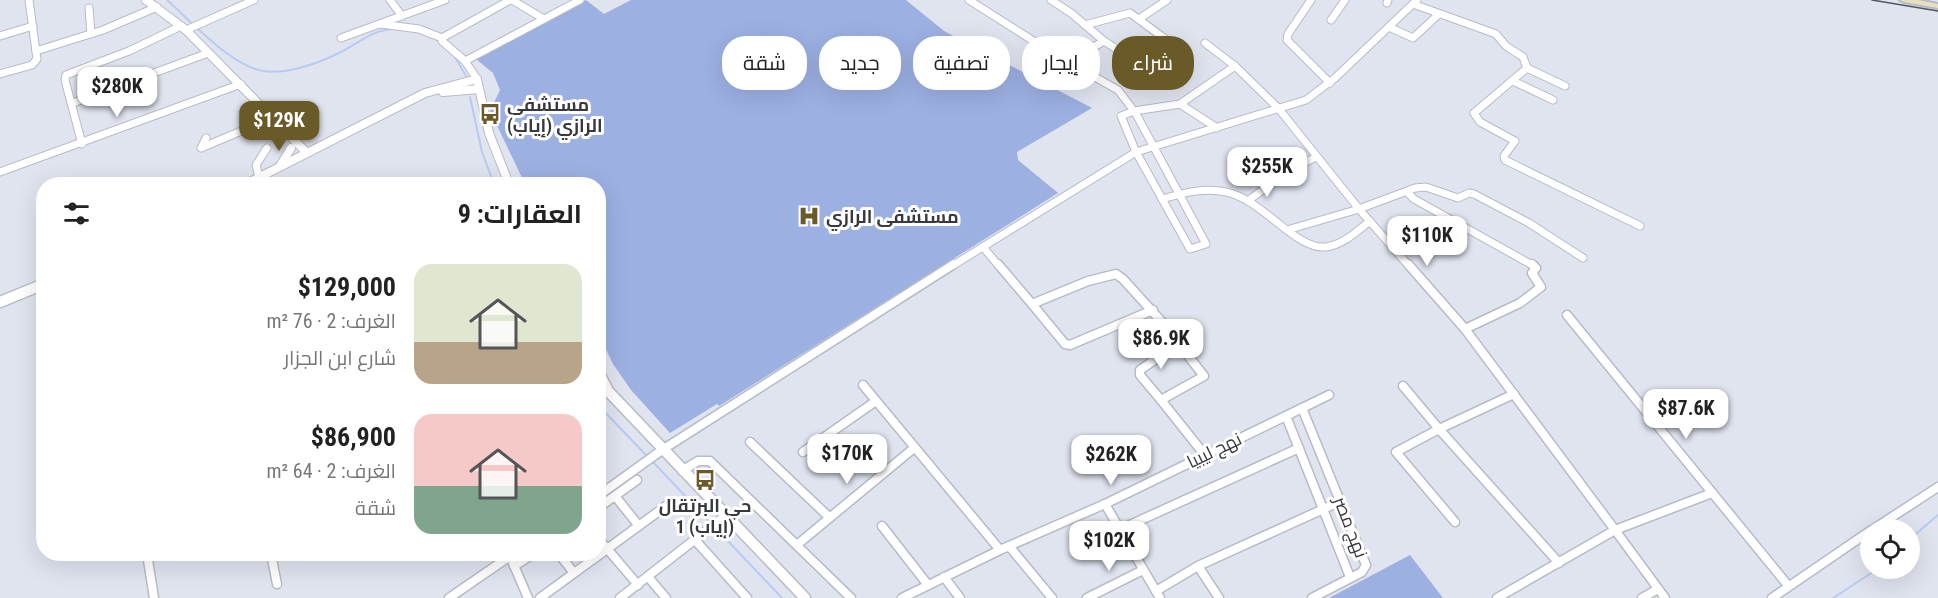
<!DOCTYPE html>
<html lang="ar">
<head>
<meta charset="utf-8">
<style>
	:root { --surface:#fff; --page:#f6f6f6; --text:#222; --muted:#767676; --accent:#695a27 }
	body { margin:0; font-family:"Roboto Condensed",Cairo,sans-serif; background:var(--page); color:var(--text); direction:rtl; height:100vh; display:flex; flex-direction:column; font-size:22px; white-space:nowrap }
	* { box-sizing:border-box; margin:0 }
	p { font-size:20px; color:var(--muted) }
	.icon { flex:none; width:33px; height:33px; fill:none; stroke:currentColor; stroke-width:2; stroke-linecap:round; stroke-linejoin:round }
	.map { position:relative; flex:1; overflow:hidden; direction:ltr }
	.panel { position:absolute; left:36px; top:177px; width:570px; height:384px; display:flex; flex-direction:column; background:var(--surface); border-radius:24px; box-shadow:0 6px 24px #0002; direction:rtl }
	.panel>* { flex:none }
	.hud { position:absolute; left:624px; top:36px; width:570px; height:54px; direction:rtl; display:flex; gap:12px }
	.controls { position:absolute; left:1860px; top:519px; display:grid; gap:12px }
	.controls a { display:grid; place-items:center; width:60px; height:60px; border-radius:50%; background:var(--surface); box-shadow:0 6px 24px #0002; font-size:30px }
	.price { position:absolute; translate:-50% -51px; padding:0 14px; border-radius:12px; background:#fff; color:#222; font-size:20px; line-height:39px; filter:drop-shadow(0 2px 3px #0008) }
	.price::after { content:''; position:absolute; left:50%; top:36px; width:18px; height:14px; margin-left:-9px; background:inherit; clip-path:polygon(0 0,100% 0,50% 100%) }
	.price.on { background:var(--accent); color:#fff }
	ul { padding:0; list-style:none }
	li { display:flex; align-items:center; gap:18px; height:150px; padding:0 24px }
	li span { display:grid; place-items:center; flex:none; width:168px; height:120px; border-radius:18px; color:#555 }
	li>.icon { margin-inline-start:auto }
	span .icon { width:72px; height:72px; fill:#fffc; stroke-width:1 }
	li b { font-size:26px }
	h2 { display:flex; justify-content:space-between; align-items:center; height:72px; padding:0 24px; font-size:26px }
	.tag { padding:0 21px; border-radius:24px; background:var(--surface); box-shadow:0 6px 24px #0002; font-size:21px; line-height:54px }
	.tag.on { background:var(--accent); color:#fff }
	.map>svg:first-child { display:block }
</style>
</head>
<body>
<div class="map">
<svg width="1938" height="598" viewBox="0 0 1938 598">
	<rect width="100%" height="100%" fill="#e0e4ef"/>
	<!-- green -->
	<g fill="#9cb0e2">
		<polygon points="586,0 604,14 631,0 906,0 944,31 1092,108 1017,152 1018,160 1058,193 719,406 717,404 670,433 631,390 613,364 599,335 598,184 525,184 490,111 500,90 493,73 476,59"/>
		<polygon points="1410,555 1443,598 1329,598"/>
	</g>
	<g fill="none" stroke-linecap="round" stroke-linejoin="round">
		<!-- stream -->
		<g stroke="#b9caf2" stroke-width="2">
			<path d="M167,0C192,22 230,65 263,71C286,75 319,63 339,53C358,44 371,30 393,29"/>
			<polyline points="454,55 466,76"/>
			<polyline points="470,97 482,152 494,184"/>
			<polyline points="598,405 648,457"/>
			<polyline points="652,461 782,598"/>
			<polyline points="1910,539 1938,515"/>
			<polyline points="1833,598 1879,568"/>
		</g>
		<defs>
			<g id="minor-far1">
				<polyline points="390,0 402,16"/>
				<polyline points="512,0 544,19"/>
				<polyline points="969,0 1054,54 1118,90 1134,111"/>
				<polyline points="1051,0 1071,13 1104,41"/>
				<polyline points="1311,0 1288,34 1287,40 1330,83"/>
				<polyline points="1387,3 1388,0"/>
				<polyline points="1413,4 1496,34 1506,46 1523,57 1527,68"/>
				<polyline points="89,8 91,34"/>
				<polyline points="1139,19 1167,0"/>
				<polyline points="1331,20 1345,0"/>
				<polyline points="380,24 419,29 442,38"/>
				<polyline points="1389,27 1413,38 1439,14"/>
				<polyline points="186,30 254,0"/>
				<polyline points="0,36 33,26"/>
				<polyline points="341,38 445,0"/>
				<polyline points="1205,43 1235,66 1279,109 1359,209 1409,266"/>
				<polyline points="36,51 103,30 157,7"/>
				<polyline points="465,61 580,0"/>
				<polyline points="1068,62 1104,41 1129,57 1164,38 1130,13 1085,25"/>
				<polyline points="1527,68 1474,113 1480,122 1515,141 1504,156 1505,160 1640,226"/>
				<polyline points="1527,68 1565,86"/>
				<polyline points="0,74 32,65 37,59 29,0"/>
				<polyline points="477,79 465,61 442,41 442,38 510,0"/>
				<polyline points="1513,81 1553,100"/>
				<polyline points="73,103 208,53"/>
				<polyline points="1180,104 1235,66"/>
				<polygon points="1134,111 1135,112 1206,244 1190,249 1136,152 1121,116"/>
				<polyline points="1134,111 1180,104 1217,128"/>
				<polyline points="206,138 201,148 272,118"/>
				<polyline points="82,144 65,80 66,75 129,51 181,26"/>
				<polyline points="0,172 241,84"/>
				<polyline points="259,177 256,165 267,148"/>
				<polyline points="1410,190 1409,194 1414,199 1534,266"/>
				<path d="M1162,199C1183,193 1205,187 1226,192C1264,200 1295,250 1326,247C1343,245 1357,231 1370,221"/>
				<polyline points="1249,200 1287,172 1316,157"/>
				<polyline points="1287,230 1359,209 1415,188 1426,187 1458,198 1469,193 1474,194 1529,223 1583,258"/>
				<polyline points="983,247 999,266"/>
				<polyline points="952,266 1136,152 1306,100 1335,78 1417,0"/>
			</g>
			<g id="minor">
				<polyline points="998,264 1032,304 1088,281 1116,274 1123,279 1161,321 1204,376 1161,400 1204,454"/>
				<polyline points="1408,264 1465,329 1615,530 1712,493"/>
				<polyline points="1032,304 1065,344 1070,345 1153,310"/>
				<polyline points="1567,315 1786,583"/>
				<polyline points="1465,329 1520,303 1541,287 1532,273 1536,268 1532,264"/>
				<polyline points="863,385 1000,550"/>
				<polyline points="1403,386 1439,429 1514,394"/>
				<polyline points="598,396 608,391"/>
				<polyline points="1161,400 1140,375 1140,370 1179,343"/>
				<polyline points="1302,408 1366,565 1362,572 1312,598"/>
				<polyline points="1286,416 1350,577"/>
				<polyline points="750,442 829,517"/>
				<polyline points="803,452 876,401"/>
				<polyline points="682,471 698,461 710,461 851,598"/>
				<polyline points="598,496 662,450 954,264"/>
				<polyline points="615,496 639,526"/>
				<polyline points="1105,504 1160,598"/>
				<polyline points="598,508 637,480"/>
				<polyline points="1455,522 1396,452 1439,429 1559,563"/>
				<polyline points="882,526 928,585"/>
				<polyline points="1121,529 1299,448"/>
				<polyline points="1872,530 1938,487"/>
				<polyline points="598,538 638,585"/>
				<polyline points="695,540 747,598"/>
				<polyline points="798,544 914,448"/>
				<polyline points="1009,546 1052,598"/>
				<polyline points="147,554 154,598"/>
				<polyline points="271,554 277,584"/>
				<polyline points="559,554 574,573"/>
				<polyline points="510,556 528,598"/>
				<polyline points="514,566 533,554"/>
				<polyline points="1198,566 1219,598"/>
				<polyline points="944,577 960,598"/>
				<polyline points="649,578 666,598"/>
				<polyline points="1156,591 1198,566 1341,501"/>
				<polyline points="449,598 513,554"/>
				<polyline points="540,598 670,503"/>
				<polyline points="620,598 725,516"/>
				<polyline points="902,598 1000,550 1105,504 1329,395"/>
				<polyline points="1087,598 1143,570"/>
				<polyline points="1497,598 1615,530 1665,598"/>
				<polyline points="1642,598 1658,589"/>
				<polyline points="1772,598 1870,531"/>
			</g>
			<g id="tertiary-far1">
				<polyline points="146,0 186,30 307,153"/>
				<polyline points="443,92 479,89"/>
				<polyline points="280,166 291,148"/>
				<polyline points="246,184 425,93 477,79 489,133 509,184"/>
			</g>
			<g id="tertiary">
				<polyline points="0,302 44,284"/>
				<polyline points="598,371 608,391 805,598"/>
			</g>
			<polygon id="secondary" points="1900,0 1918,0 1938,4 1938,8 1904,2"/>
		</defs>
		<!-- minor-far1 casing -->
		<use href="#minor-far1" stroke="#b7bbc6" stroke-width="9"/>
		<!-- minor casing -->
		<use href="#minor" stroke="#b7bbc6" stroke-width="11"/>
		<!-- tertiary-far1 casing -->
		<use href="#tertiary-far1" stroke="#b7bbc6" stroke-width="10"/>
		<!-- tertiary casing -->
		<use href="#tertiary" stroke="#b7bbc6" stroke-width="13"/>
		<!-- secondary casing -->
		<use href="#secondary" stroke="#b7bbc6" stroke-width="4"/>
		<!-- minor-far1 -->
		<use href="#minor-far1" stroke="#fff" stroke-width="7"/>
		<!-- minor -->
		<use href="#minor" stroke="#fff" stroke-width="8"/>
		<!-- tertiary-far1 -->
		<use href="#tertiary-far1" stroke="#fff" stroke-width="8"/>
		<!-- tertiary -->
		<use href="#tertiary" stroke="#fff" stroke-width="10"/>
		<!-- secondary -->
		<use href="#secondary" fill="#e8dfc0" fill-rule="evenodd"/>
		<!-- tram -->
		<polyline stroke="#53565c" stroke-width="1.5" points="1872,0 1938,11"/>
	</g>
	<!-- icons -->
	<defs>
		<symbol id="bus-bare" viewBox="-9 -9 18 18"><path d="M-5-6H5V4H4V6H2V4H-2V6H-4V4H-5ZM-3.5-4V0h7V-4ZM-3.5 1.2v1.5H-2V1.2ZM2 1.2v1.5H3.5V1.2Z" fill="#695a27" stroke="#fff" stroke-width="2.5" paint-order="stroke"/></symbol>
		<symbol id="hospital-bare" viewBox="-9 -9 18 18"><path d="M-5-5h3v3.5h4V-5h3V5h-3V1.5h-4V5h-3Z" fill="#695a27" stroke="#fff" stroke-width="2.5" paint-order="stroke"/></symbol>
	</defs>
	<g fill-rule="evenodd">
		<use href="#bus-bare" x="475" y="99" width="30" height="30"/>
		<use href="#hospital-bare" x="794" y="201" width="30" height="30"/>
		<use href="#bus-bare" x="690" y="465" width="30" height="30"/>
	</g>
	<g text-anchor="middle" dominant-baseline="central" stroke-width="6" stroke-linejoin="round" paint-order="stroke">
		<!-- poi labels -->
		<g font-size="18" font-weight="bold" fill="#37393e" stroke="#fff" text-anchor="start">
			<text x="507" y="104">مستشفى<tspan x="507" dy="21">الرازي (إياب)</tspan></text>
			<text x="826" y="216">مستشفى الرازي</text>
			<text x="705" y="505" text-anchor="middle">حي البرتقال<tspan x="705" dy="21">1 (إياب)</tspan></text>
		</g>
		<!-- street labels -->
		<g font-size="18" fill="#37393e" stroke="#fff">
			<text transform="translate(1214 450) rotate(-26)">نهج ليبيا</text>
			<text transform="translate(1351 527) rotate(69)">نهج مصر</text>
		</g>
	</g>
</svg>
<div class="controls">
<a><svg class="icon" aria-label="locate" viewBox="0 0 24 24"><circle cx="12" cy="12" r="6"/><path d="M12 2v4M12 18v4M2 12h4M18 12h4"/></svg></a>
</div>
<b class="price" style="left:117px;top:118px">$280K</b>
<b class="price on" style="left:279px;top:152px">$129K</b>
<b class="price" style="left:1267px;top:198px">$255K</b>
<b class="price" style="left:1427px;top:267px">$110K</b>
<b class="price" style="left:1161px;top:370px">$86.9K</b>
<b class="price" style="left:1686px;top:440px">$87.6K</b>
<b class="price" style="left:847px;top:485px">$170K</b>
<b class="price" style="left:1111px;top:486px">$262K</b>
<b class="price" style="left:1109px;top:572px">$102K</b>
<div class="hud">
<a class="tag on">شراء</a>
<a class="tag">إيجار</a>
<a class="tag">تصفية</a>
<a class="tag">جديد</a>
<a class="tag">شقة</a>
</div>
<section class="panel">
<h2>العقارات: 9<svg class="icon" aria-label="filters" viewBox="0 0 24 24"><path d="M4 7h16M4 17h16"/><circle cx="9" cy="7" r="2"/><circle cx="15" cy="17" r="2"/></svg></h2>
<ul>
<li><span style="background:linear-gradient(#dfe7d0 65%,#b9a48a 0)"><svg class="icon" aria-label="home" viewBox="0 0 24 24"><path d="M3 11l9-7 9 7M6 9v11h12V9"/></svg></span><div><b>$129,000</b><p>الغرف: 2 · 76 m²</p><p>شارع ابن الجزار</p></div></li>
<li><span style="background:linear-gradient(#f6c9c9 60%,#7fa58c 0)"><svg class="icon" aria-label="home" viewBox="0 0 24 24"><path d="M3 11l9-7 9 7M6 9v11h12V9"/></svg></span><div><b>$86,900</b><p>الغرف: 2 · 64 m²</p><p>شقة</p></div></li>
</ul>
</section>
</div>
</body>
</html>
